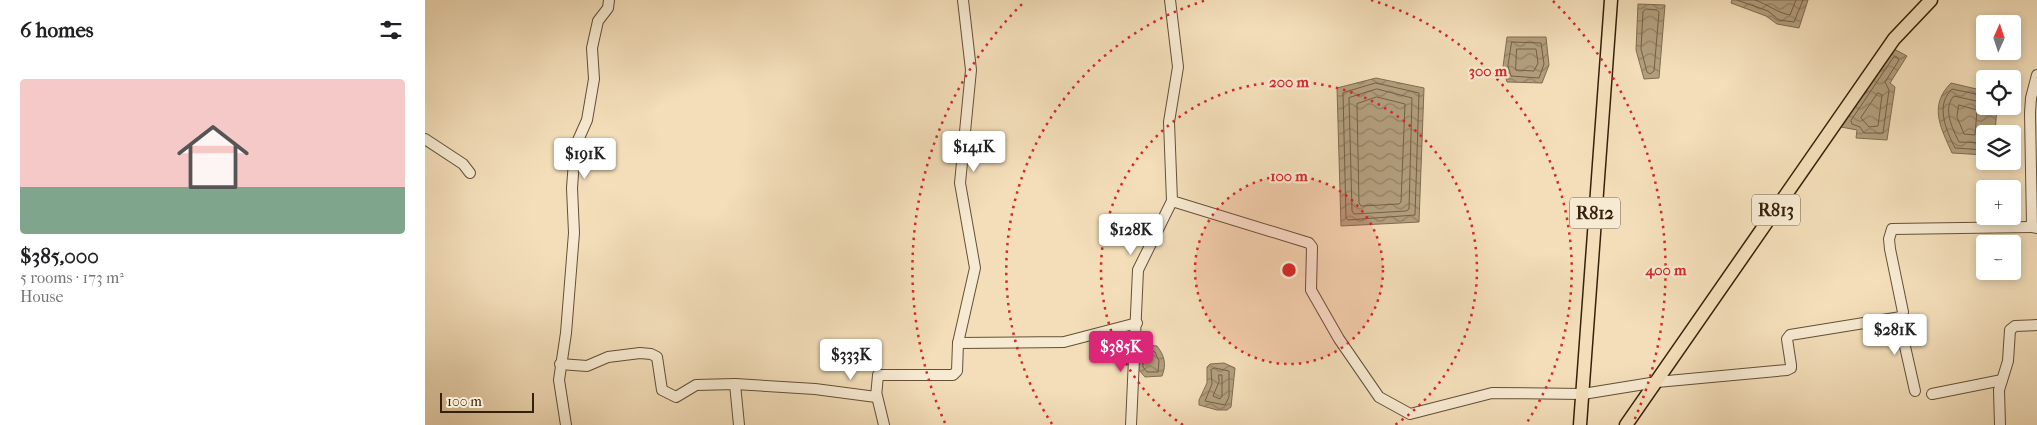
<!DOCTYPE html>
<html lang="en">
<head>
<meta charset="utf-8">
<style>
	:root { --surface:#fff; --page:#f2f2f2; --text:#202124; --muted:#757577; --accent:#db2777 }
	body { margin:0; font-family:"IM FELL French Canon",serif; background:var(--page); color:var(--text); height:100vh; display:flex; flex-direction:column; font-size:19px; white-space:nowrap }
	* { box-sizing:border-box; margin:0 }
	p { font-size:16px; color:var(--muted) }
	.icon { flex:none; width:28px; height:28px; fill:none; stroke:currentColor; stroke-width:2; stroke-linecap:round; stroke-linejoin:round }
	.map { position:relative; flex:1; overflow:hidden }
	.side { display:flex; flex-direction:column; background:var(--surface); width:425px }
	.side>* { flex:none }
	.needle { width:32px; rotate:3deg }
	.fabs { position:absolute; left:1551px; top:15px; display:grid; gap:10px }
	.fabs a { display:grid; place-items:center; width:45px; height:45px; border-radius:5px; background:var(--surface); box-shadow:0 2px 8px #0003; font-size:25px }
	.scale { position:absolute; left:15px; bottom:12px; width:94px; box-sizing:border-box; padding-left:5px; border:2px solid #352109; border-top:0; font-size:14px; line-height:18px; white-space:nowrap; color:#352109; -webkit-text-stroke:4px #f7ead2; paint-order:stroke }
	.price { position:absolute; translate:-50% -42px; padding:0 11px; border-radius:5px; background:#fff; color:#222; font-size:16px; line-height:32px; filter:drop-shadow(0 1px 2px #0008) }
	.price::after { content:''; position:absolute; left:50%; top:30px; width:15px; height:11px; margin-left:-8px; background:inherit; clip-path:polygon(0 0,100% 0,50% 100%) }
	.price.current { background:var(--accent); color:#fff }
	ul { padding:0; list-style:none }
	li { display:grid; align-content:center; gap:10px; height:265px; padding:0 20px }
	li span { display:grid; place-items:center; height:155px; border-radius:5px; color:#555 }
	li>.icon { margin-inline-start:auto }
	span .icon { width:90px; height:90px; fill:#fffc; stroke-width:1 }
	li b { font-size:21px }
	h2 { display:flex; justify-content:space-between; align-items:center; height:60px; padding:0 20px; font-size:21px }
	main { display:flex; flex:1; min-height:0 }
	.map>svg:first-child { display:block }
</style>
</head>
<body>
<main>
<section class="side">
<h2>6 homes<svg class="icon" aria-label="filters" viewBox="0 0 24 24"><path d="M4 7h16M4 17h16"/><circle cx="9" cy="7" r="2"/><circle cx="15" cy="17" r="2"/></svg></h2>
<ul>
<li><span style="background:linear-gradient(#f6c9c9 70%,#7fa58c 0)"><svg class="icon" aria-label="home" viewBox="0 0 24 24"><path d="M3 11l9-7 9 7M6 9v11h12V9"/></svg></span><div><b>$385,000</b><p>5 rooms · 173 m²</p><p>House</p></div></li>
</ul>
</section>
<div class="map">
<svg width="1612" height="425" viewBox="0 0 1612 425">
	<defs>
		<pattern id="water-waves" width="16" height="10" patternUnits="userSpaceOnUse" patternTransform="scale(1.25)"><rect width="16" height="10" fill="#b29e7d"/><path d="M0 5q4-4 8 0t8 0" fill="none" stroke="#928065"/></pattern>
	</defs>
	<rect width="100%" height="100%" fill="#f3deb9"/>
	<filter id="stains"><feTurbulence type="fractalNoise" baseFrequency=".004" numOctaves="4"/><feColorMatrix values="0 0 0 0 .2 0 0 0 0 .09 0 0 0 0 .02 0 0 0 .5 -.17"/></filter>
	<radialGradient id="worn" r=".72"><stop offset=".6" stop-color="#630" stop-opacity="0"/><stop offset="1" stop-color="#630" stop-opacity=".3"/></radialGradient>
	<!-- water -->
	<g fill="url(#water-waves)" stroke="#806c4f">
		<polygon points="1307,0 1383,0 1374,28 1352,24 1341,16 1306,3"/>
		<polygon points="1213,4 1240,5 1234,78 1219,79 1211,50"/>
		<polygon points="1082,37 1121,37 1124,65 1117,83 1082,82 1078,67"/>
		<polygon points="1469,49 1482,56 1465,83 1470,87 1462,140 1431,138 1432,130 1416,127"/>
		<polygon points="951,78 999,88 994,222 916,226 912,88"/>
		<path d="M1526,83L1560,91V106H1572L1570,134H1560V155L1527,153C1516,128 1503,106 1526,83Z"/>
		<path d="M721,345L732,346C739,355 742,364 737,376L720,377L713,369L715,346Z"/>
		<polygon points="799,363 810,368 806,407 802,410 792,410 774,405 774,400 782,383 782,367 785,364"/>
	</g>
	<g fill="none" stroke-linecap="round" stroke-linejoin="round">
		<!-- shore -->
		<g stroke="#746043" stroke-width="1">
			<polyline points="1312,0 1343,11 1354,20 1369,22 1378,0"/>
			<path d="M1330,0C1342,4 1353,13 1365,15L1371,0"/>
			<polygon points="1221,9 1232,10 1234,12 1229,71 1225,74 1222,72 1216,49 1218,12"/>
			<polygon points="1087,42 1116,43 1119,64 1114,78 1086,76 1083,66"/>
			<polygon points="1092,49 1111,49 1113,63 1109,71 1091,70"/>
			<polygon points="1469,57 1472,57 1474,60 1460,82 1464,90 1458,133 1439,133 1435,127 1427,124 1426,121"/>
			<polygon points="951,83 994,93 990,215 923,220 921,218 918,93"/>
			<polygon points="952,89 987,98 984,209 981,211 929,214 927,211 924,98"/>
			<polygon points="1453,93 1457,95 1453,126 1444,127 1436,118"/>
			<path d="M1560,96L1527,89C1510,105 1521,130 1530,148L1560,150"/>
			<polygon points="952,97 980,104 976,202 974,204 936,206 934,203 932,104"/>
			<path d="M1560,103L1529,96C1517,108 1528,130 1534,142L1560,143"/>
			<polygon points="1534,105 1552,110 1550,135 1539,134 1532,117"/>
			<polygon points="721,350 730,352 734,361 733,372 722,372 718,367 718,352"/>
			<polygon points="790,368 804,371 804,397 800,405 780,401 787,384 786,370"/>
			<polygon points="794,375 797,375 797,396 795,399 788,396 794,382"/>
		</g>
		<defs>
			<g id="minor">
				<polyline points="745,0 753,67 744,122 747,201 884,243 887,247 886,290 914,339 954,397 985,414 1067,393 1158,394 1232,382 1362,370 1366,368 1366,365 1362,339 1365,335 1476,317 1478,312 1465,249 1464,239 1467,229 1607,227"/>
				<polyline points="1612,75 1606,98 1605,113 1607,227 1612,228"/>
				<polyline points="0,139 38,164 45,173"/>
				<polyline points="1476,317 1479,342 1490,391"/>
				<polyline points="533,343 550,268 535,183 546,70 538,0"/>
				<polyline points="135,364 162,366 183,357 215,353 226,354 232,357 237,390 251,397 271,385 310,384 390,389 451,397 453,375 528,375 532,371 533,343 639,342 712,323"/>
				<polyline points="310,384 314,425"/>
				<polyline points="1507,394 1577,380"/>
				<polyline points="452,396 459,425"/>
				<polyline points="141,425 134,380 141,333 149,233 147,188 150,147 162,120 169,79 167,48 173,21 183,8 184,0"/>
				<polyline points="706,425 713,270 747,201"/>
				<polyline points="1575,425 1574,390 1583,361 1585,330 1590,326 1612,325"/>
			</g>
			<g id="major">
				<polyline points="1155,425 1186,0"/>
				<polyline points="1201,425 1469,39 1506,0"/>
			</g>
		</defs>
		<!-- minor casing -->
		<use href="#minor" stroke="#645035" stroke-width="12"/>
		<!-- major casing -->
		<use href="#major" stroke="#352109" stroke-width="15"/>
		<!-- minor -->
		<use href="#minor" stroke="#f7ead2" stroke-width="10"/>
		<!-- major -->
		<use href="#major" stroke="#f3deb9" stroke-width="12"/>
	</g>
	<!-- distance rings -->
	<circle cx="864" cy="270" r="94" fill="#d62828" fill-opacity=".12"/>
	<g fill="none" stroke="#d62828" stroke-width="2.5" stroke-dasharray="2.5 5">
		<circle cx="864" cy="270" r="94"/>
		<path d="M758 425A188 188 0 1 1 970 425"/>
		<path d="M627 424A282 282 0 0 1 782 0M946 0A282 282 0 0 1 1101 424"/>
		<path d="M520 423A377 377 0 0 1 600 1M1128 1A377 377 0 0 1 1208 423"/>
	</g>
	<g text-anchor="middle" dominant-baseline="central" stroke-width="4.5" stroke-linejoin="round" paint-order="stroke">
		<!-- shield labels -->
		<g fill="#f7ead2" stroke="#6f5d45" stroke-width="1">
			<rect x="1327" y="194.5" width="48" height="31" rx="4"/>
			<rect x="1145" y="197.5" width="50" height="31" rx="4"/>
		</g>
		<g font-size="18" font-weight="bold" fill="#352109">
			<text x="1351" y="210">R813</text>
			<text x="1170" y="213">R812</text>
		</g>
	</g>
	<circle cx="864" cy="270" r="8" fill="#d62828" stroke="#f7ead2" stroke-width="2.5"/>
	<g font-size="15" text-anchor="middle" font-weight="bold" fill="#d62828" stroke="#f7ead2" stroke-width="4.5" stroke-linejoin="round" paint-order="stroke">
		<text x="1063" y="76">300 m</text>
		<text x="864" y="87">200 m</text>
		<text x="864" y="181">100 m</text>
		<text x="1241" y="275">400 m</text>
	</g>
	<rect width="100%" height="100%" filter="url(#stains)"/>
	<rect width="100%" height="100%" fill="url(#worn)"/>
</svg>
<div class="fabs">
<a><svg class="needle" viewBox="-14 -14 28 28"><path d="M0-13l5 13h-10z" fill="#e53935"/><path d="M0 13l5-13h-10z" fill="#757577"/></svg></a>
<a><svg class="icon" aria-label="locate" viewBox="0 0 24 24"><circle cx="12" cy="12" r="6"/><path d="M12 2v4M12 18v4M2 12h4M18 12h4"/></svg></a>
<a><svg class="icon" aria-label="layers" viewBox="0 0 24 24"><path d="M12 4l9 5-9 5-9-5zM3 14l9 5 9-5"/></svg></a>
<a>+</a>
<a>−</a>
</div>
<div class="scale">100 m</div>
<b class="price" style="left:549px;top:173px">$141K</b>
<b class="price" style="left:160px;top:180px">$191K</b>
<b class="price" style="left:706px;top:256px">$128K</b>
<b class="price" style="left:1470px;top:356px">$281K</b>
<b class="price current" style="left:696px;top:373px">$385K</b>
<b class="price" style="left:426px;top:381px">$333K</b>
</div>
</main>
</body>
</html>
